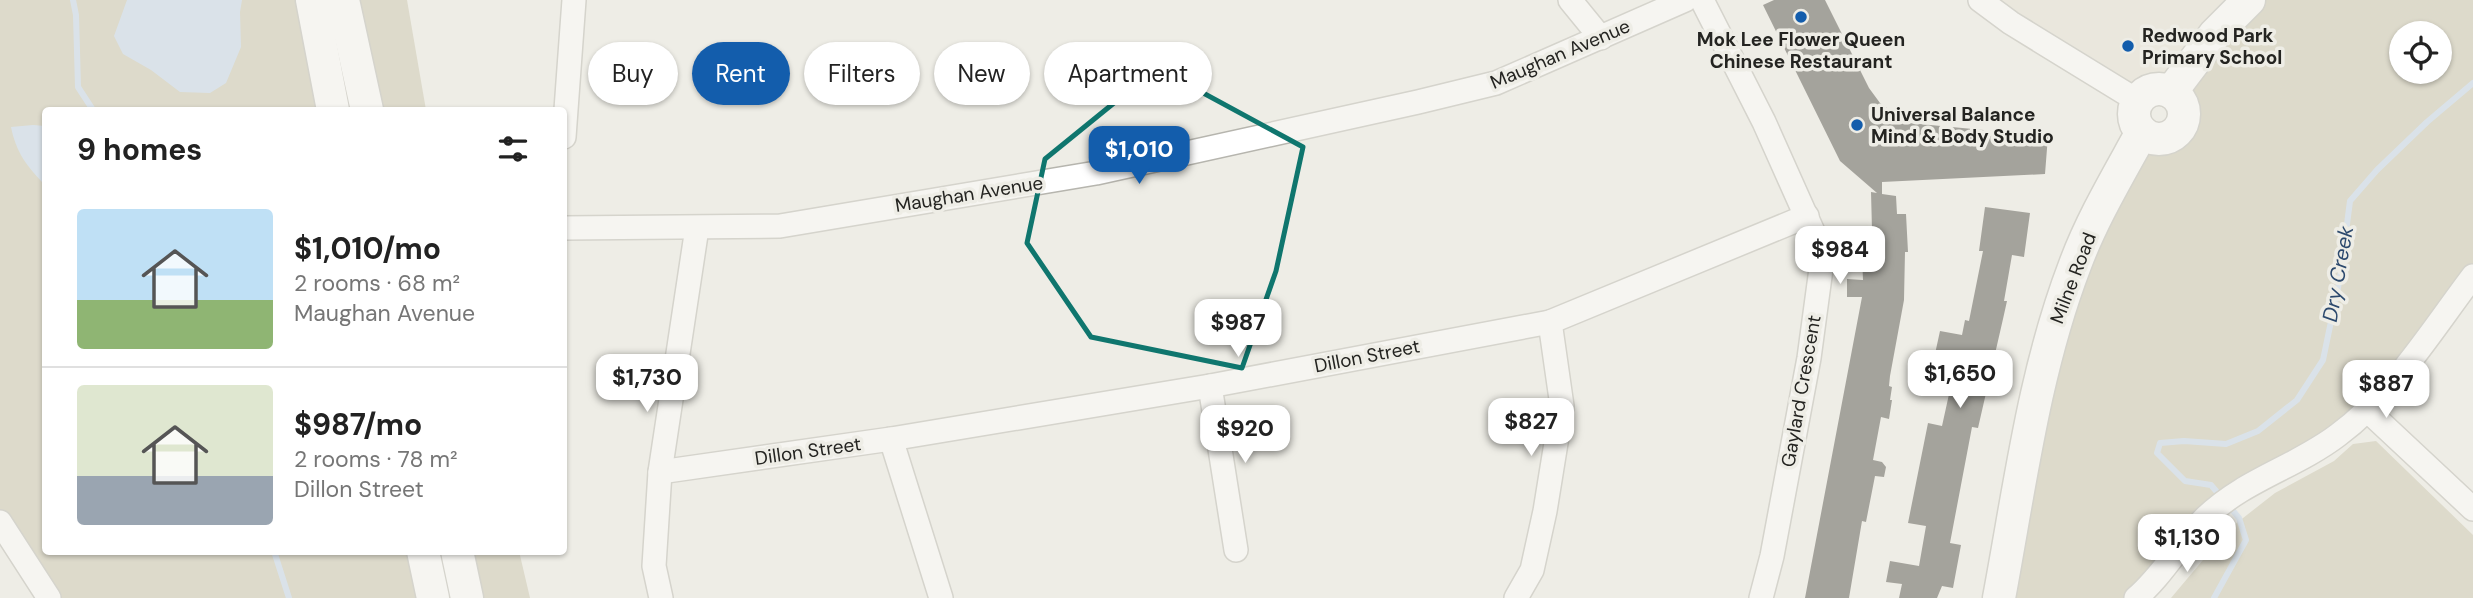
<!DOCTYPE html>
<html lang="en">
<head>
<meta charset="utf-8">
<style>
	:root { --surface:#fff; --page:#f6f6f6; --text:#222; --muted:#767676; --line:#e0e0e0; --accent:#135dac }
	body { margin:0; font-family:"DM Sans",sans-serif; background:var(--page); color:var(--text); height:100vh; display:flex; flex-direction:column; font-size:26px; white-space:nowrap }
	* { box-sizing:border-box; margin:0 }
	p { font-size:23px; color:var(--muted) }
	.icon { flex:none; width:38px; height:38px; fill:none; stroke:currentColor; stroke-width:2; stroke-linecap:round; stroke-linejoin:round }
	.map { position:relative; flex:1; overflow:hidden }
	.sheet { position:absolute; left:42px; top:107px; width:525px; height:448px; display:flex; flex-direction:column; background:var(--surface); border-radius:7px; box-shadow:0 2px 5px #0004 }
	.sheet>* { flex:none }
	.guide { position:absolute; left:588px; top:42px; width:665px; height:63px; display:flex; gap:14px }
	.fabs { position:absolute; left:2389px; top:21px; display:grid; gap:14px }
	.fabs a { display:grid; place-items:center; width:63px; height:63px; border-radius:50%; background:var(--surface); box-shadow:0 2px 5px #0004; font-size:35px }
	.price { position:absolute; translate:-50% -60px; padding:0 16px; border-radius:14px; background:#fff; color:#222; font-size:23px; line-height:46px; filter:drop-shadow(0 2px 4px #0008) }
	.price::after { content:''; position:absolute; left:50%; top:42px; width:21px; height:16px; margin-left:-10px; background:inherit; clip-path:polygon(0 0,100% 0,50% 100%) }
	.price.on { background:var(--accent); color:#fff }
	ul { padding:0; list-style:none }
	li { display:flex; align-items:center; gap:21px; height:175px; padding:0 35px }
	li+li { border-top:2px solid var(--line) }
	li span { display:grid; place-items:center; flex:none; width:196px; height:140px; border-radius:7px; color:#555 }
	li>.icon { margin-inline-start:auto }
	span .icon { width:84px; height:84px; fill:#fffc; stroke-width:1 }
	li b { font-size:30px }
	h2 { display:flex; justify-content:space-between; align-items:center; height:84px; padding:0 35px; font-size:30px }
	.pill { padding:0 24px; border-radius:32px; background:var(--surface); box-shadow:0 2px 5px #0004; font-size:24px; line-height:63px }
	.pill.on { background:var(--accent); color:#fff }
	.map>svg:first-child { display:block }
</style>
</head>
<body>
<div class="map">
<svg width="2473" height="598" viewBox="0 0 2473 598">
	<rect width="100%" height="100%" fill="#eeede6"/>
	<!-- built -->
	<polygon fill="#e4e1d3" points="1980,0 2249,0 2157,89 2143,95"/>
	<!-- green -->
	<g fill="#c7c3ab" fill-rule="evenodd">
		<polygon points="0,0 312,0 333,110 46,110 46,551 423,551 433,598 46,598 0,522"/>
		<polygon points="352,0 407,0 426,110 374,110"/>
		<path d="M2249,0H2473V274L2366,409L2237,491L2136,598H2004L2042,366L2149,137C2175,144 2193,120 2178,97ZM2401,33H2440V72H2401Z"/>
		<polygon points="2376,441 2473,535 2473,598 2171,598 2229,529 2275,493 2334,461 2353,444"/>
		<polygon points="466,551 519,551 530,598 476,598"/>
	</g>
	<!-- water -->
	<g fill="#c2d6ee">
		<polygon points="127,0 242,0 240,12 241,47 226,83 210,93 180,92 151,70 123,54 114,36"/>
		<path d="M33,125L45,126V185C27,167 16,152 11,127Z"/>
	</g>
	<g fill="none" stroke-linecap="round" stroke-linejoin="round">
		<!-- stream -->
		<g stroke="#c2d6ee" stroke-width="6">
			<polyline points="73,0 76,15 78,87 93,110"/>
			<polyline points="2222,498 2211,485 2185,481 2157,453 2160,443 2184,441 2226,444 2258,431 2297,400 2323,360 2340,278 2350,201 2377,170 2427,122 2473,83"/>
			<polyline points="274,551 289,598"/>
			<polyline points="2214,598 2246,540 2239,518 2229,506"/>
		</g>
	</g>
	<!-- building -->
	<g fill="#4b4a44">
		<polygon points="1774,0 1825,0 1869,88 1880,103 1909,123 2048,136 2045,174 1882,182 1882,194 1896,196 1897,214 1906,214 1908,252 1905,252 1904,300 1890,376 1889,386 1892,387 1890,400 1892,400 1889,419 1881,417 1873,460 1882,462 1886,467 1884,477 1875,476 1866,522 1862,521 1849,598 1805,598 1862,297 1847,297 1847,279 1863,280 1861,230 1872,230 1871,192 1877,193 1840,161 1763,5"/>
		<polygon points="1985,207 2030,213 2024,257 2012,255 2004,301 2007,301 2003,319 1978,428 1972,427 1950,543 1961,545 1953,588 1942,586 1937,598 1899,598 1902,584 1886,582 1890,561 1919,566 1926,526 1908,523 1928,423 1942,426 1955,367 1933,363 1940,331 1962,335 1965,320 1969,321 1983,251 1979,251"/>
	</g>
	<g fill="none" stroke-linecap="round" stroke-linejoin="round">
		<defs>
			<g id="minor">
				<polyline points="1570,0 1601,38"/>
				<polyline points="1702,0 1764,122 1823,254 1809,358 1772,556 1761,598"/>
				<polyline points="1980,0 2011,23 2138,101"/>
				<polyline points="564,137 574,0"/>
				<polyline points="564,228 780,226 1096,173 1418,102 1496,83 1685,0"/>
				<polyline points="1210,386 1236,550"/>
				<polyline points="2366,409 2473,509"/>
				<polyline points="891,439 941,598"/>
				<polyline points="660,472 891,439 1210,386 1550,322 1807,216"/>
				<polyline points="0,522 49,598"/>
				<polyline points="661,598 654,566 660,472 697,228"/>
				<polyline points="1516,598 1532,570 1545,511 1562,406 1550,322"/>
				<path d="M2136,598C2163,575 2181,542 2206,517C2244,480 2296,467 2338,435C2393,394 2432,330 2473,276"/>
			</g>
			<g id="secondary">
				<polyline points="312,0 333,110"/>
				<polyline points="343,0 367,110"/>
				<circle cx="2159" cy="114" r="25"/>
				<polyline points="2171,92 2215,34 2249,0"/>
				<polyline points="423,551 433,598"/>
				<polyline points="457,551 467,598"/>
				<path d="M1999,598C2020,486 2034,372 2075,265C2092,219 2118,176 2142,132"/>
			</g>
		</defs>
		<!-- minor casing -->
		<use href="#minor" stroke="#b6b5ae" stroke-width="26"/>
		<!-- secondary casing -->
		<use href="#secondary" stroke="#b6b5ae" stroke-width="35"/>
		<!-- minor -->
		<use href="#minor" stroke="#fff" stroke-width="23"/>
		<!-- secondary -->
		<use href="#secondary" stroke="#fff" stroke-width="32"/>
	</g>
	<!-- marked area -->
	<path d="M0 0H2473V598H0ZM1157,68L1303,147L1276,271L1242,368L1091,337L1027,243L1045,159Z" fill="#eeede6" fill-opacity=".55" fill-rule="evenodd"/>
	<path fill="none" stroke="#0f766e" stroke-width="5" stroke-linejoin="round" d="M1157,68L1303,147L1276,271L1242,368L1091,337L1027,243L1045,159Z"/>
	<!-- markers -->
	<g fill="#135dac" stroke="#eeede6" stroke-width="2.5">
		<circle cx="1801" cy="17" r="7"/>
		<circle cx="2128" cy="46" r="7"/>
		<circle cx="1857" cy="125" r="7"/>
	</g>
	<g text-anchor="middle" dominant-baseline="central" stroke-width="7" stroke-linejoin="round" paint-order="stroke">
		<!-- poi labels -->
		<g font-size="19" font-weight="bold" fill="#242421" stroke="#eeede6" text-anchor="start">
			<text x="2142" y="35">Redwood Park<tspan x="2142" dy="22">Primary School</tspan></text>
			<text x="1801" y="39" text-anchor="middle">Mok Lee Flower Queen<tspan x="1801" dy="22">Chinese Restaurant</tspan></text>
			<text x="1871" y="114">Universal Balance<tspan x="1871" dy="22">Mind &amp; Body Studio</tspan></text>
		</g>
		<!-- street labels -->
		<g font-size="19" fill="#242421" stroke="#eeede6">
			<text transform="translate(1560 54) rotate(-23)">Maughan Avenue</text>
			<text transform="translate(969 194) rotate(-9)">Maughan Avenue</text>
			<text transform="translate(2073 278) rotate(-69)">Milne Road</text>
			<text transform="translate(1367 356) rotate(-11)">Dillon Street</text>
			<text transform="translate(1801 391) rotate(-80)">Gaylard Crescent</text>
			<text transform="translate(808 451) rotate(-8)">Dillon Street</text>
		</g>
		<!-- water labels -->
		<g font-size="21" font-style="italic" fill="#2c496d" stroke="#eeede6">
			<text transform="translate(2338 274) rotate(-80)">Dry Creek</text>
		</g>
	</g>
</svg>
<div class="fabs">
<a><svg class="icon" aria-label="locate" viewBox="0 0 24 24"><circle cx="12" cy="12" r="6"/><path d="M12 2v4M12 18v4M2 12h4M18 12h4"/></svg></a>
</div>
<b class="price on" style="left:1139px;top:186px">$1,010</b>
<b class="price" style="left:1840px;top:286px">$984</b>
<b class="price" style="left:1238px;top:359px">$987</b>
<b class="price" style="left:1960px;top:410px">$1,650</b>
<b class="price" style="left:647px;top:414px">$1,730</b>
<b class="price" style="left:2386px;top:420px">$887</b>
<b class="price" style="left:1531px;top:458px">$827</b>
<b class="price" style="left:1245px;top:465px">$920</b>
<b class="price" style="left:2187px;top:574px">$1,130</b>
<div class="guide">
<a class="pill">Buy</a>
<a class="pill on">Rent</a>
<a class="pill">Filters</a>
<a class="pill">New</a>
<a class="pill">Apartment</a>
</div>
<section class="sheet">
<h2>9 homes<svg class="icon" aria-label="filters" viewBox="0 0 24 24"><path d="M4 7h16M4 17h16"/><circle cx="9" cy="7" r="2"/><circle cx="15" cy="17" r="2"/></svg></h2>
<ul>
<li><span style="background:linear-gradient(#bfe0f5 65%,#8fb573 0)"><svg class="icon" aria-label="home" viewBox="0 0 24 24"><path d="M3 11l9-7 9 7M6 9v11h12V9"/></svg></span><div><b>$1,010/mo</b><p>2 rooms · 68 m²</p><p>Maughan Avenue</p></div></li>
<li><span style="background:linear-gradient(#dfe7d0 65%,#9aa5b1 0)"><svg class="icon" aria-label="home" viewBox="0 0 24 24"><path d="M3 11l9-7 9 7M6 9v11h12V9"/></svg></span><div><b>$987/mo</b><p>2 rooms · 78 m²</p><p>Dillon Street</p></div></li>
</ul>
</section>
</div>
</body>
</html>
